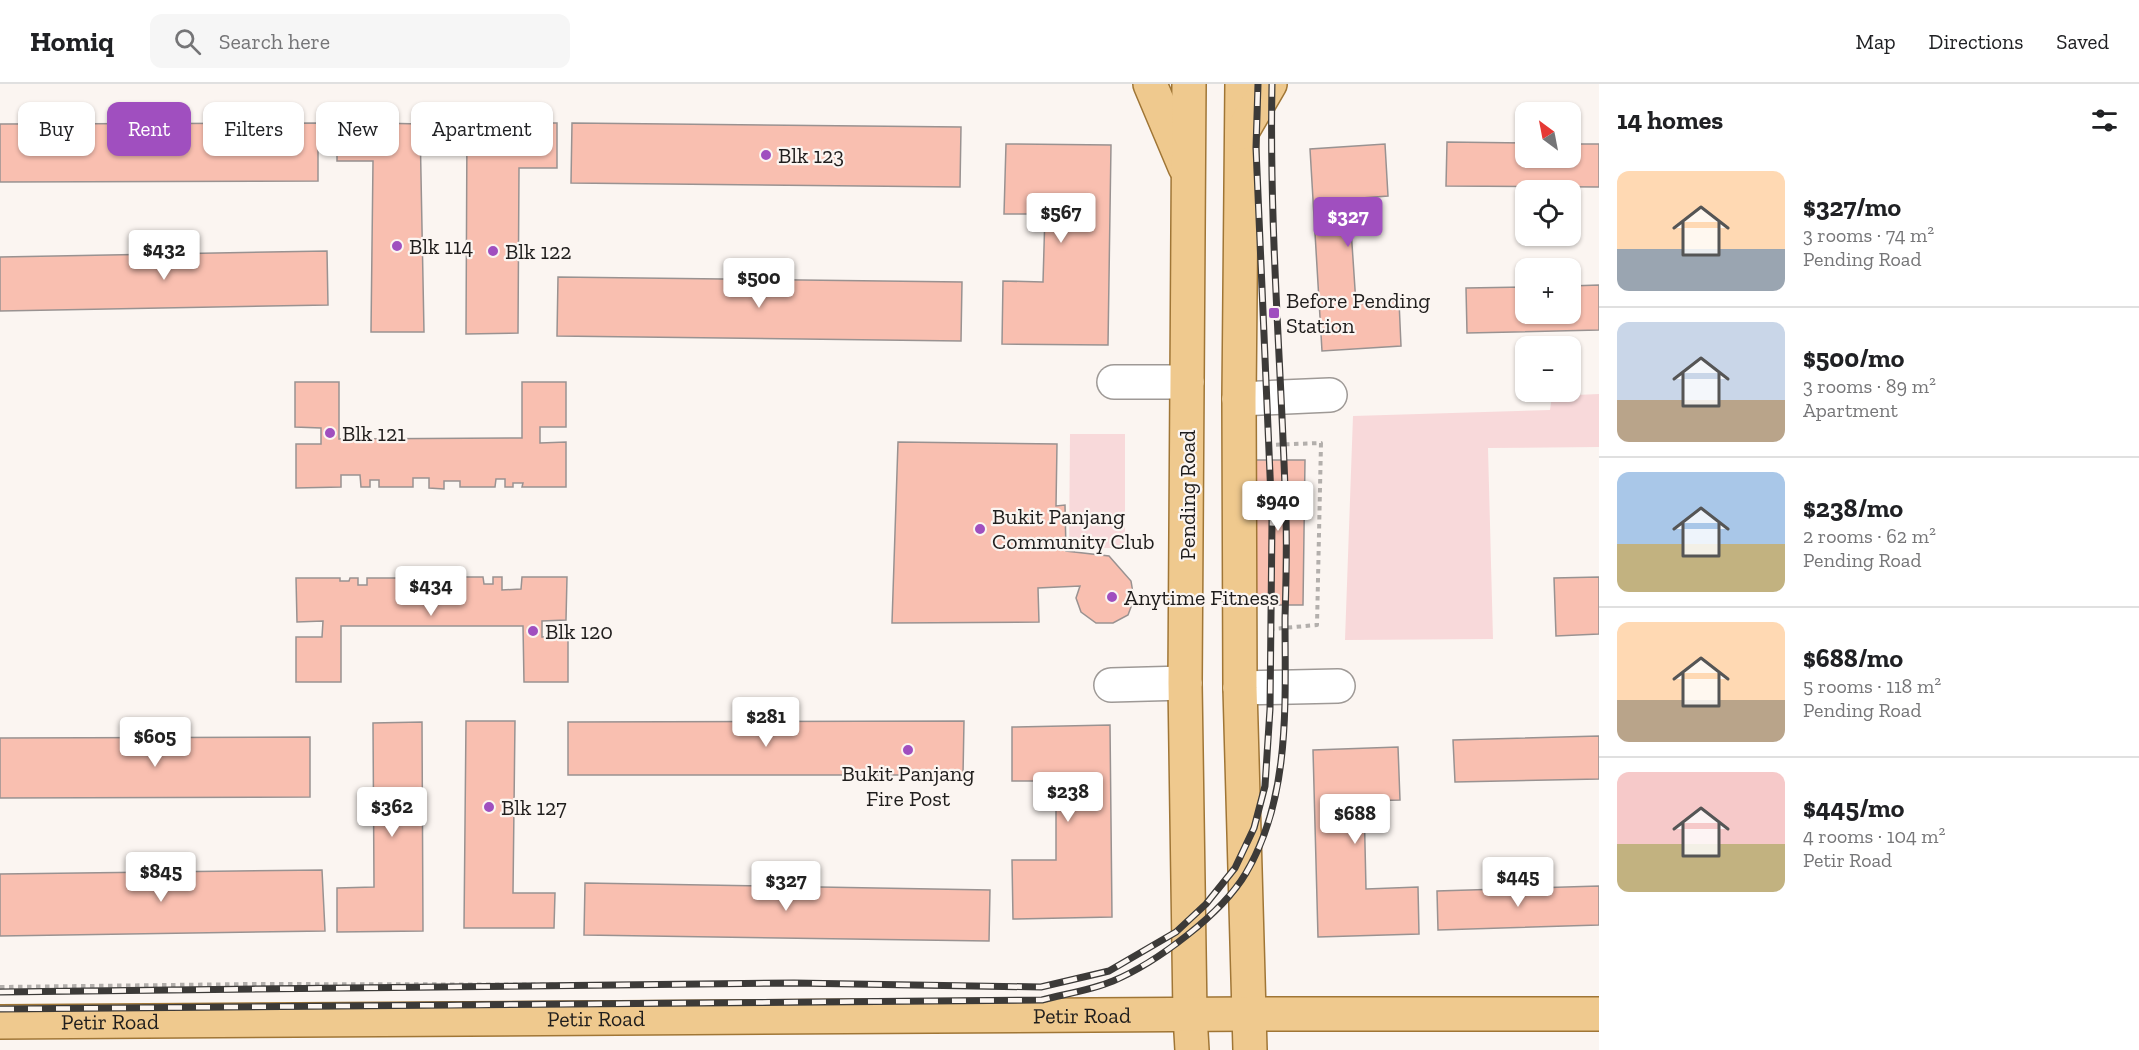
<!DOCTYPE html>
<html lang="en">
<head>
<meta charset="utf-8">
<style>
	:root { --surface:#fff; --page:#f6f6f6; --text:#202124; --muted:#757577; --line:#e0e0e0; --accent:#a04fbf }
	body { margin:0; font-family:"Zilla Slab",serif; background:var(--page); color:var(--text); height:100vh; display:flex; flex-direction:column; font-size:22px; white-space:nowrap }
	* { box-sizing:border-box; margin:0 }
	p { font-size:20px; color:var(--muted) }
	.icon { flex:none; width:33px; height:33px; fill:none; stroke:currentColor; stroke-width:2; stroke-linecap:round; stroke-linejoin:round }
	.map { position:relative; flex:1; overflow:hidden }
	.panel { display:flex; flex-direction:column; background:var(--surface); width:540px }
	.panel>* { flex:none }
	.banner { position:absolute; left:18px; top:18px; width:570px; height:54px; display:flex; gap:12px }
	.needle { width:39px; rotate:328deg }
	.buttons { position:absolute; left:1515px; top:18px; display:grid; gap:12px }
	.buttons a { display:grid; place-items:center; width:66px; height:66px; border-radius:12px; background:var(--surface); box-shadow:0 2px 4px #0004; font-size:30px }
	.price { position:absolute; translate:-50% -51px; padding:0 14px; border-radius:6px; background:#fff; color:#222; font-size:20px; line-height:39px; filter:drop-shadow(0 2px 3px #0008) }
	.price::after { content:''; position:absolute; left:50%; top:36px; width:18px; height:14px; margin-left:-9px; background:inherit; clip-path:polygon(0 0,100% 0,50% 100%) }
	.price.current { background:var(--accent); color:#fff }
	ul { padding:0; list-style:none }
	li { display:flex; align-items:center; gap:18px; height:150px; padding:0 18px }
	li+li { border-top:2px solid var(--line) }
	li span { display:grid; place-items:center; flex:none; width:168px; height:120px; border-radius:12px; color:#555 }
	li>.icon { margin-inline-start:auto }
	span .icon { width:72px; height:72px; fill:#fffc; stroke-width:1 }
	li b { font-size:26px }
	h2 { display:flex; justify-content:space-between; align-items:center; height:72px; padding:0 18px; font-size:26px }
	.pill { padding:0 21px; border-radius:12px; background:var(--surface); box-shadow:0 2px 4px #0004; font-size:21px; line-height:54px }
	.pill.current { background:var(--accent); color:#fff }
	header { display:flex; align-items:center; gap:36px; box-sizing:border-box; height:84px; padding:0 30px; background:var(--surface); border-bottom:2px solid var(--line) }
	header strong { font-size:28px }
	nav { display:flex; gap:33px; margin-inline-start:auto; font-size:21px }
	.search { width:420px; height:54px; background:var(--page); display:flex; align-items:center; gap:15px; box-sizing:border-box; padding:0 21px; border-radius:12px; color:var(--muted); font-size:22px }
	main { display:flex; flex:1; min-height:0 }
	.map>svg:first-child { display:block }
</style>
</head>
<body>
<header>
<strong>Homiq</strong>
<div class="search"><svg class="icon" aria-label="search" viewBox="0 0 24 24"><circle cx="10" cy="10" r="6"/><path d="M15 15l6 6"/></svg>Search here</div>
<nav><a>Map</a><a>Directions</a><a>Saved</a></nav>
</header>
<main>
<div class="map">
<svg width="1599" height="966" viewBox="0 0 1599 966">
	<rect width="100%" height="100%" fill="#fbf5f1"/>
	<!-- green -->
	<g fill="#f8d9da">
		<polygon points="1599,310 1599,363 1488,364 1493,555 1345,556 1353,332 1550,326 1552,312"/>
		<polygon points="1070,350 1125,350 1125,464 1069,464"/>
	</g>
	<!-- building -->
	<g fill="#f9bfb0" stroke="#999291" stroke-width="1.5">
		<polygon points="337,38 420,40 424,248 371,248 373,77 337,77"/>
		<polygon points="318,39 318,97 0,98 0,40"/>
		<polygon points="467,39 557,39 557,84 519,84 518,249 466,250"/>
		<polygon points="572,39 961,43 960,103 571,99"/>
		<polygon points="1447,58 1526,59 1526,74 1570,74 1570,60 1599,60 1599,103 1446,102"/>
		<polygon points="1006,60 1111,61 1108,261 1002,260 1003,197 1043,198 1045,130 1004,130"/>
		<polygon points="1385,60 1388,112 1349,115 1356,220 1399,217 1401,262 1322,267 1310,65"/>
		<polygon points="327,167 328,221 0,227 0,173"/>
		<polygon points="558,193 962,198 961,257 557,252"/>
		<polygon points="1599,201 1599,246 1467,249 1466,204 1526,203 1526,230 1570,230 1570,202"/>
		<polygon points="295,298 339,298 339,355 522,354 522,298 566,298 566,343 540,343 540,359 566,358 566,403 522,403 523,399 513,399 513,403 505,403 505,395 496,395 495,403 460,403 460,397 444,397 444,405 429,404 429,394 413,394 413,403 379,403 379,396 370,396 370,403 361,403 360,391 341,391 341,403 296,404 296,360 321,360 321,344 295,343"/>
		<polygon points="898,358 1057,360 1056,422 1065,421 1066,467 1109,472 1131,497 1134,515 1128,531 1113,539 1096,539 1081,528 1076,514 1080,502 1038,504 1039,538 892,539"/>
		<polygon points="1252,376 1305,376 1303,521 1250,521"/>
		<polygon points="418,492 433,492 433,502 449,502 449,493 483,493 484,500 493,500 493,493 502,493 502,506 521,505 522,493 567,493 566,536 542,537 542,553 568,553 568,598 524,598 523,542 341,542 341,598 296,598 296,553 322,553 323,537 297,538 296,494 340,494 340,497 349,497 350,494 358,494 358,501 367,501 367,494 402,494 402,499 418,500"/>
		<polygon points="1599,493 1599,550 1556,552 1554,494"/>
		<polygon points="466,637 515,637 513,809 555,809 554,844 464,844"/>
		<polygon points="964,637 963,691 568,691 568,638"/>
		<polygon points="422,638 423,847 337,848 337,804 374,803 373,639"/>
		<polygon points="1110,641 1112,833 1013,835 1012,776 1056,776 1056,697 1012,697 1012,643"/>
		<polygon points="1599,652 1599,695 1455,698 1453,656"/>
		<polygon points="310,653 310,713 0,714 0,654"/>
		<polygon points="1398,663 1400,716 1364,717 1366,805 1418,803 1419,850 1318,853 1313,666"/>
		<polygon points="322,786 325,847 0,852 0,790"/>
		<polygon points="585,799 990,806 989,857 584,851"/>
		<polygon points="1599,802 1599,841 1438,846 1437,807"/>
	</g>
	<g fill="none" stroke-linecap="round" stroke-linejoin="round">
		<defs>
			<g id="minor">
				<polyline points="1114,298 1187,298"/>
				<polyline points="1239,315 1330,311"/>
				<polyline points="1111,601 1185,599"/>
				<polyline points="1240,604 1338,602"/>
			</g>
			<g id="major">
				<polyline points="1150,0 1185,83"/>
				<polyline points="1189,0 1185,599 1190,931 1192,966"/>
				<polyline points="1242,0 1239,315 1240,604 1250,966"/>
				<polyline points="1242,48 1270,0"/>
				<path id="s1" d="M0,938L1249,930H1599"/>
			</g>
		</defs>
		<!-- minor casing -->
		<use href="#minor" stroke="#9e9996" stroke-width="36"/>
		<!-- major casing -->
		<use href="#major" stroke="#a07636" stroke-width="36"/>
		<!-- path -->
		<g stroke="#b3afac" stroke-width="4" stroke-dasharray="4.5 4.5" stroke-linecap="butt">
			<polyline points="1267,361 1321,359 1317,541 1272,545"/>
			<polyline points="1271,535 1272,575"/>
			<polyline points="0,903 252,900 747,901"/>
		</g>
		<!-- minor -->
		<use href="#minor" stroke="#fff" stroke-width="33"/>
		<!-- major -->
		<use href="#major" stroke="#efc98e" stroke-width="33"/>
		<defs>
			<g id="rail">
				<polyline points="0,908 794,899 1041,903 1109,887 1176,848 1206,820 1235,784 1254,744 1265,702 1270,625 1272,437 1256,64 1258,0"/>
				<path d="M0,925L1042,916C1065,910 1091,906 1113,897C1156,879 1222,830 1246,789C1291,713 1285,619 1285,534C1286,501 1287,468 1286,434C1282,290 1269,145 1272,0"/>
			</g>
		</defs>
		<!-- rail casing -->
		<use href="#rail" stroke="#3c3a38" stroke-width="7"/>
		<!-- rail -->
		<use href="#rail" stroke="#fbf5f1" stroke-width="4.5" stroke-dasharray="14" stroke-linecap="butt"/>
	</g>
	<!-- markers -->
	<g fill="#a04fbf" stroke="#fbf5f1" stroke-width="2">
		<circle cx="766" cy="71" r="6"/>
		<circle cx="397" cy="162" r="6"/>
		<circle cx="493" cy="167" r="6"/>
		<rect x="1268" y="223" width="12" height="12" rx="3"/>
		<circle cx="330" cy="349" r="6"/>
		<circle cx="980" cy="445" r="6"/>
		<circle cx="1112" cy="513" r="6"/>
		<circle cx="533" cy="547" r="6"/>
		<circle cx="908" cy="666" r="6"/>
		<circle cx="489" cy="723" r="6"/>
	</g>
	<g text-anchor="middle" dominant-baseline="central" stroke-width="4.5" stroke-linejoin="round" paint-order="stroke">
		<!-- poi labels -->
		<g font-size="22" fill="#201e1d" stroke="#fbf5f1" text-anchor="start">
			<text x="778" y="71">Blk 123</text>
			<text x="409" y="162">Blk 114</text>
			<text x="505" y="167">Blk 122</text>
			<text x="1286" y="216">Before Pending<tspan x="1286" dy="25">Station</tspan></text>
			<text x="342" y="349">Blk 121</text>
			<text x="992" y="432">Bukit Panjang<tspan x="992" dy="25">Community Club</tspan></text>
			<text x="1124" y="513">Anytime Fitness</text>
			<text x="545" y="547">Blk 120</text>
			<text x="908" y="689" text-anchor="middle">Bukit Panjang<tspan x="908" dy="25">Fire Post</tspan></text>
			<text x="501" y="723">Blk 127</text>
		</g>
		<!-- street labels -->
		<g font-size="22" fill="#201e1d" stroke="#fbf5f1">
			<text transform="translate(1187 411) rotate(-90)">Pending Road</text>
			<text stroke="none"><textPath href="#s1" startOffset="1082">Petir Road</textPath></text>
			<text stroke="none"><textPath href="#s1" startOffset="596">Petir Road</textPath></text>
			<text stroke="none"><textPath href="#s1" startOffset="110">Petir Road</textPath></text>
		</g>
	</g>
</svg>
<div class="buttons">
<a><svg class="needle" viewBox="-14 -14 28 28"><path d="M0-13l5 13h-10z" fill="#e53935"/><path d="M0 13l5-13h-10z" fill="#757577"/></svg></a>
<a><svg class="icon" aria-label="locate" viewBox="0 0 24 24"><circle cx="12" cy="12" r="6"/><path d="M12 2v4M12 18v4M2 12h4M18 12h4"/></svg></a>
<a>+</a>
<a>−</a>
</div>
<b class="price" style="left:1061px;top:160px">$567</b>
<b class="price current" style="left:1348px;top:164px">$327</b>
<b class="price" style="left:164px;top:197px">$432</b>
<b class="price" style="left:759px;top:225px">$500</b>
<b class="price" style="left:1278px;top:448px">$940</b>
<b class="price" style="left:431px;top:533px">$434</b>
<b class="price" style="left:766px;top:664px">$281</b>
<b class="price" style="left:155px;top:684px">$605</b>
<b class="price" style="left:1068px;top:739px">$238</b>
<b class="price" style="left:392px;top:754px">$362</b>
<b class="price" style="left:1355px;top:761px">$688</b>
<b class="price" style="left:161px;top:819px">$845</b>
<b class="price" style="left:1518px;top:824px">$445</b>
<b class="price" style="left:786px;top:828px">$327</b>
<div class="banner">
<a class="pill">Buy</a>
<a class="pill current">Rent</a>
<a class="pill">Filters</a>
<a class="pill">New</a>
<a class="pill">Apartment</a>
</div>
</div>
<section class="panel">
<h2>14 homes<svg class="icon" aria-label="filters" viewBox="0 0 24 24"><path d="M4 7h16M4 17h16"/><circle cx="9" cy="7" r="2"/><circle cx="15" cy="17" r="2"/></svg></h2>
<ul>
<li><span style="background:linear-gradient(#ffd9b3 65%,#9aa5b1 0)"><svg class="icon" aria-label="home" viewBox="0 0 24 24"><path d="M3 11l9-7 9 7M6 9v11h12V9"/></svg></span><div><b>$327/mo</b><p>3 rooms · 74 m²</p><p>Pending Road</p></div></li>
<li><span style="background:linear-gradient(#c9d6e8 65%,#b9a48a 0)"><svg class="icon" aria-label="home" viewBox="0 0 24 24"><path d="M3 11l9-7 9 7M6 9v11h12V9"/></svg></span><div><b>$500/mo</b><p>3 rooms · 89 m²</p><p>Apartment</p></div></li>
<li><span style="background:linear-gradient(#a9c7e8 60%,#c2b280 0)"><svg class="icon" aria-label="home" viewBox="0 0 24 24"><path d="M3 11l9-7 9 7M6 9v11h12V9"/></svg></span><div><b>$238/mo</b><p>2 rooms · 62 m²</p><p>Pending Road</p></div></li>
<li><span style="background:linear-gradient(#ffd9b3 65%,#b9a48a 0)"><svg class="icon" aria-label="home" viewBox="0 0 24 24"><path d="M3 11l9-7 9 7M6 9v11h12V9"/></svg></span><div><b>$688/mo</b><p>5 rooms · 118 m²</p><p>Pending Road</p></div></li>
<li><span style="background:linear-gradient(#f6c9c9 60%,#c2b280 0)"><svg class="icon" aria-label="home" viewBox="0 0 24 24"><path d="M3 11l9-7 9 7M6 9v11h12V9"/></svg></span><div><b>$445/mo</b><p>4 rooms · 104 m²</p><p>Petir Road</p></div></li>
</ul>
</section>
</main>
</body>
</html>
